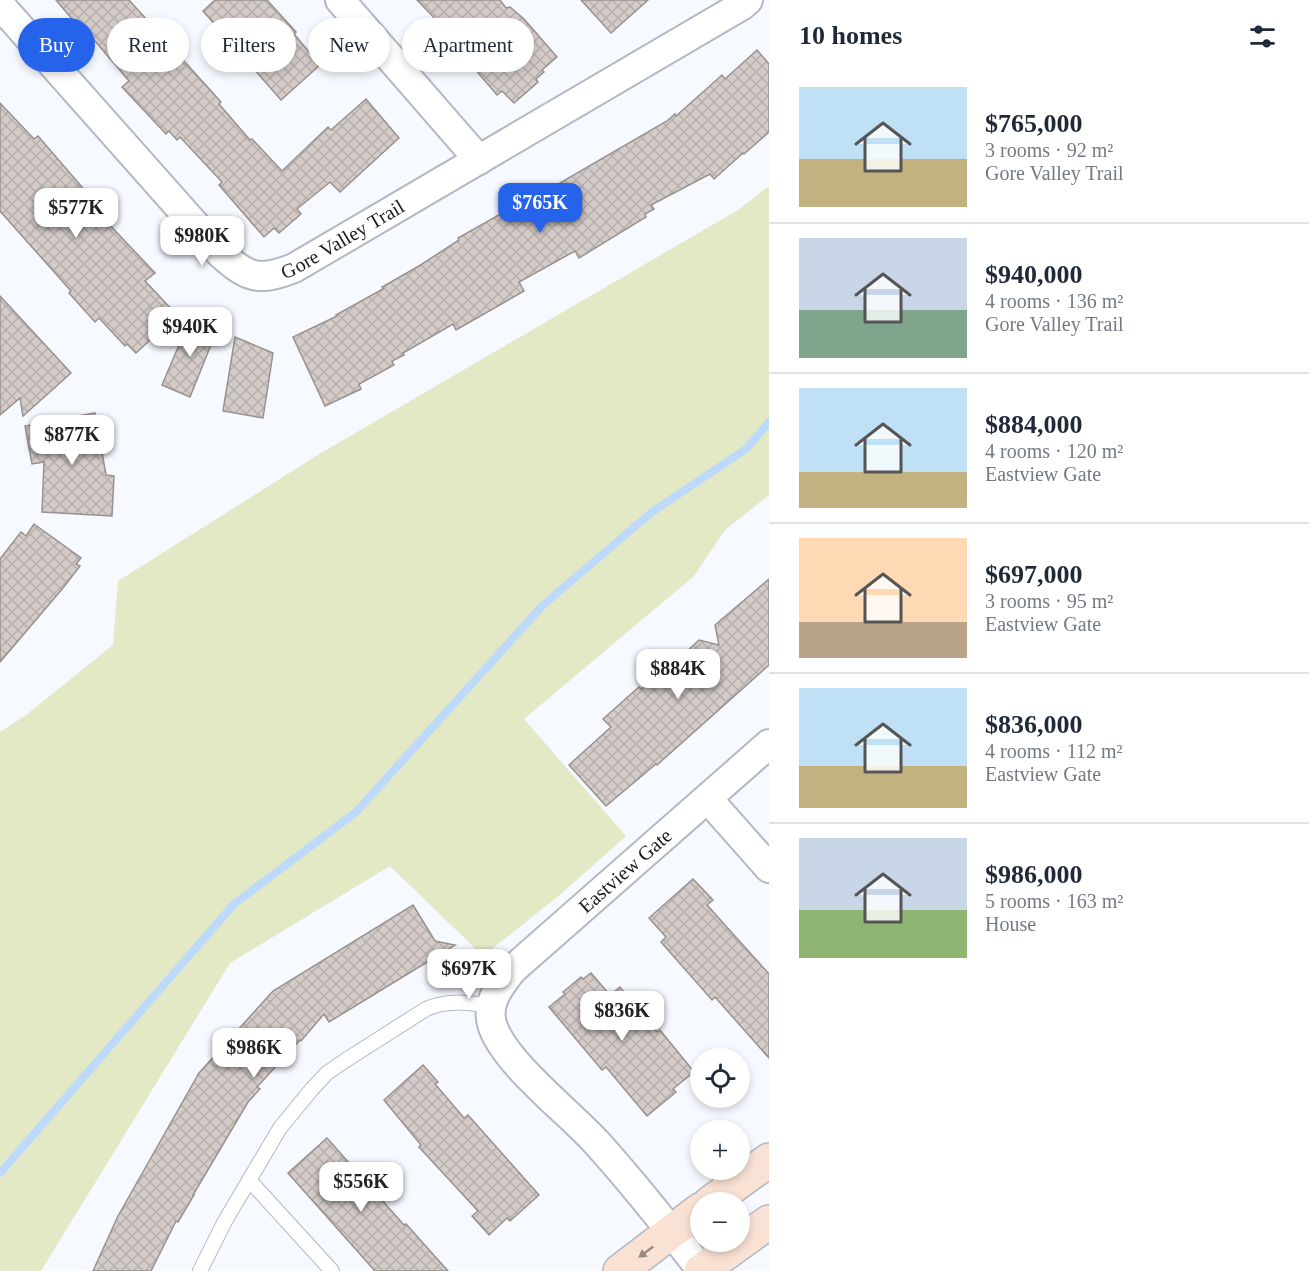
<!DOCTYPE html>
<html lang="en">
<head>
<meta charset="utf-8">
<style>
	:root { --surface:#fff; --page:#f6f6f7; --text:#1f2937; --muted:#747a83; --line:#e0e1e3; --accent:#2563eb }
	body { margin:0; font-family:"Times New Roman",serif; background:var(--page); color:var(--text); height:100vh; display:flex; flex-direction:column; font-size:22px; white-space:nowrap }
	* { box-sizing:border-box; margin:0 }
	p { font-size:20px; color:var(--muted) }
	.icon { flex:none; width:33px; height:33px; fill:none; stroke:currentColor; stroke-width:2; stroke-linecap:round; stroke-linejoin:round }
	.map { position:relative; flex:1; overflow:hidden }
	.details { display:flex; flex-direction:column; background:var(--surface); width:540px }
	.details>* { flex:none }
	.banner { position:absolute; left:18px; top:18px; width:570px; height:54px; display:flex; gap:12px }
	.tools { position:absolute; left:690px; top:1048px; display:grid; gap:12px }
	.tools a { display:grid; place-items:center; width:60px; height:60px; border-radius:50%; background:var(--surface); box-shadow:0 3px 9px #0003; font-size:30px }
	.price { position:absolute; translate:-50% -51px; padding:0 14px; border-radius:12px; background:#fff; color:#222; font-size:20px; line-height:39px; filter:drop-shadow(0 2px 3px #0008) }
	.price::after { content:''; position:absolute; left:50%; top:36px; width:18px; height:14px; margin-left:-9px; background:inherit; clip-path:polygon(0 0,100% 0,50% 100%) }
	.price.current { background:var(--accent); color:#fff }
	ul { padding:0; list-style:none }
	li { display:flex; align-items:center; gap:18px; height:150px; padding:0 30px }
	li+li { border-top:2px solid var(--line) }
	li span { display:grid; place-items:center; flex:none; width:168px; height:120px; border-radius:0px; color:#555 }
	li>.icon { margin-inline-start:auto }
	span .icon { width:72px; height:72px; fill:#fffc; stroke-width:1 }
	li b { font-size:26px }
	h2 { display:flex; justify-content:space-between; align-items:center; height:72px; padding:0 30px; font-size:26px }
	.pill { padding:0 21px; border-radius:27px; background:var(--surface); box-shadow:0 3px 9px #0003; font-size:21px; line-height:54px }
	.pill.current { background:var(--accent); color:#fff }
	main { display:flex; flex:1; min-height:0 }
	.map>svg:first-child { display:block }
</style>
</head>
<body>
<main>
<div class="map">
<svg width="769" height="1271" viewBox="0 0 769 1271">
	<defs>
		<pattern id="building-cross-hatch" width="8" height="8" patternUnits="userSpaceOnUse" patternTransform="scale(1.5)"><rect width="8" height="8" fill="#d5ccc9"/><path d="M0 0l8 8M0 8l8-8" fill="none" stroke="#b6afac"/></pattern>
	</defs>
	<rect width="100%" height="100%" fill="#f6f9ff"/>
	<!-- green -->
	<polygon fill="#e3e8c5" points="769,186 769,495 725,530 694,576 524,719 626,836 561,894 483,956 390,866 230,963 41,1271 0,1271 0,732 26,715 113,645 118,581 321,453 738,210"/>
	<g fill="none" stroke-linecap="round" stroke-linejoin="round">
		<!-- stream -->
		<polyline stroke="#bedafa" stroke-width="8" points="0,1173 234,904 356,812 543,605 652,512 746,449 769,422"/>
	</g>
	<!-- building -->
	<g fill="url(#building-cross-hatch)" stroke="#99918e" stroke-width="1.5">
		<polygon points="56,0 129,0 221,102 219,104 250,140 252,139 282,171 328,127 331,130 366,99 399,138 340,192 330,182 297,209 301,214 279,233 274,228 264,237 219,185 222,182 180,137 177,140 169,131 166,134 122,87 129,81 89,34 82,40 67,24 72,19"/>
		<polygon points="215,0 267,0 296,32 294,34 320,65 281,100 203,11"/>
		<polygon points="417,0 500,0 506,8 510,7 524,19 557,57 542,70 544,72 536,79 538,82 514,103 502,91 497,95 443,32 446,30"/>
		<polygon points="581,0 648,0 611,33"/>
		<polygon points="757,50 769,64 769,132 744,154 743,153 714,179 710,174 651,205 654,209 645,214 646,217 579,258 575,251 519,282 524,291 456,330 453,324 403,353 404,355 392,361 394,365 359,384 361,389 325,406 293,337 337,316 336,315 383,289 382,287 419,266 459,240 458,238 511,208 513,211 547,193 546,191 667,121 675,114 676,116 722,75 725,79"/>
		<polygon points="0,103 34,139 38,136 93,200 89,203 155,273 145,281 177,315 136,353 127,344 125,346 99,318 95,322 69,293 71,291 0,211"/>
		<polygon points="0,296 71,373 23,416 20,398 0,415"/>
		<polygon points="190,319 217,330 190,397 162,385"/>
		<polygon points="235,337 273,353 263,418 223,411"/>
		<polygon points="95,413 106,475 114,476 112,516 42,512 44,462 32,464 25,426"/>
		<polygon points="34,524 81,558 76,564 80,566 63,588 0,662 0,559 21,532 26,536"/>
		<polygon points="769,579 769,665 657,765 656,764 606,806 569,765 611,727 603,719 639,687 641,689 683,652 684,654 699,640 719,645 715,625"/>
		<polygon points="693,879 713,900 707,905 769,974 769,1058 715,997 712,1000 661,942 666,937 649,918"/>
		<polygon points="413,905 435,941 455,945 329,1022 324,1014 301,1041 300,1040 257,1087 260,1089 248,1102 193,1195 194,1195 178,1222 176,1221 151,1271 93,1271 118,1216 199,1073 273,991"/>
		<polygon points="591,973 610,995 620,987 657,1032 660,1030 694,1072 673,1089 676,1092 647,1116 606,1067 602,1070 549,1007 565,994 563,992 581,977 583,979"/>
		<polygon points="423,1065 438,1082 435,1084 464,1118 468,1115 539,1195 510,1221 507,1218 489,1235 472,1216 478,1211 419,1147 421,1145 384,1100"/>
		<polygon points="327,1138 404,1225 406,1224 448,1271 375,1271 288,1173"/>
	</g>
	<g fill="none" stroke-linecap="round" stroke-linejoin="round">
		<defs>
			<g id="service">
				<polyline points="249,1180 332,1271"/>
				<path d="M200,1271L225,1221L280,1128L312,1089L327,1073L346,1060L426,1009C448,999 468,1003 491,1006"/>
			</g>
			<g id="minor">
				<polyline points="340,0 479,160"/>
				<path id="s1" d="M0,5L221,254C248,278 259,282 294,268L741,6L748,0"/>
				<polyline points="708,799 769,868"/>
				<path id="s2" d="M702,1271C668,1227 634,1184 597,1143C569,1112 503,1062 492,1024C486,1002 500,986 512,970L769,744"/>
			</g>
			<g id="secondary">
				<polyline points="710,1203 769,1160"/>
				<polyline points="620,1271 700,1210"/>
				<polyline points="701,1271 769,1222"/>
			</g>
		</defs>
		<!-- service casing -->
		<use href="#service" stroke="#b4b8bf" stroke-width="16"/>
		<!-- minor casing -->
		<use href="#minor" stroke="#b4b8bf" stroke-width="32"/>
		<!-- secondary casing -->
		<use href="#secondary" stroke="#b4b8bf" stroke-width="36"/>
		<!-- service -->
		<use href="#service" stroke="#fff" stroke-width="14"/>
		<!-- minor -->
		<use href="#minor" stroke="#fff" stroke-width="28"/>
		<!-- secondary -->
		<use href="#secondary" stroke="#f9e2d4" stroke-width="33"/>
	</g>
	<!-- one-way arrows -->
	<defs><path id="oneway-solid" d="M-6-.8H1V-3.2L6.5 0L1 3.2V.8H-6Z" transform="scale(1.5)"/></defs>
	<use fill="#948881" href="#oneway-solid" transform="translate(646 1252) rotate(143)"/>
	<g text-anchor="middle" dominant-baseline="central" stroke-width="4.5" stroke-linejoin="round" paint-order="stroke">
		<!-- street labels -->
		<g font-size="20" fill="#181a1c" stroke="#fff">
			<text stroke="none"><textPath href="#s1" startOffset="470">Gore Valley Trail</textPath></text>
			<text stroke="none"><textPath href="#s2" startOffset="536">Eastview Gate</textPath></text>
		</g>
	</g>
</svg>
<div class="tools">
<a><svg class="icon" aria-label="locate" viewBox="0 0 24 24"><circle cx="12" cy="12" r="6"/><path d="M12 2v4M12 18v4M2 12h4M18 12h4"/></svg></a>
<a>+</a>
<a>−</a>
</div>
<b class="price current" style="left:540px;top:234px">$765K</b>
<b class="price" style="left:76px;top:239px">$577K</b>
<b class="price" style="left:202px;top:267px">$980K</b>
<b class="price" style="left:190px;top:358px">$940K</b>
<b class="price" style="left:72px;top:466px">$877K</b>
<b class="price" style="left:678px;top:700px">$884K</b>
<b class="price" style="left:469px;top:1000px">$697K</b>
<b class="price" style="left:622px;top:1042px">$836K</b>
<b class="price" style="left:254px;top:1079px">$986K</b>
<b class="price" style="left:361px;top:1213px">$556K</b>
<div class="banner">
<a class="pill current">Buy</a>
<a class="pill">Rent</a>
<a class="pill">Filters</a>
<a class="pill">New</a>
<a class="pill">Apartment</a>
</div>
</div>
<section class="details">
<h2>10 homes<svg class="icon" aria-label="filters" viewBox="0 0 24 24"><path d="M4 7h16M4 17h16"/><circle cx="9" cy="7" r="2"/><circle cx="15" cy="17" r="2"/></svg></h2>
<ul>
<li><span style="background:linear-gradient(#bfe0f5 60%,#c2b280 0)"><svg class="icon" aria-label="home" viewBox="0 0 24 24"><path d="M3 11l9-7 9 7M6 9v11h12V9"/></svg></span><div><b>$765,000</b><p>3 rooms · 92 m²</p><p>Gore Valley Trail</p></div></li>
<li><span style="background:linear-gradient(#c9d6e8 60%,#7fa58c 0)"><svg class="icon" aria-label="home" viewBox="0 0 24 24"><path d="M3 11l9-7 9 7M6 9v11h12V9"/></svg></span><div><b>$940,000</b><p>4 rooms · 136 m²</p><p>Gore Valley Trail</p></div></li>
<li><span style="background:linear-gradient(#bfe0f5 70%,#c2b280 0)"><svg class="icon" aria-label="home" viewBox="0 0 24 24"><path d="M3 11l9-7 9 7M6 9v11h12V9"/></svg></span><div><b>$884,000</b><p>4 rooms · 120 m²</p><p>Eastview Gate</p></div></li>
<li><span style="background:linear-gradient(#ffd9b3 70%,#b9a48a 0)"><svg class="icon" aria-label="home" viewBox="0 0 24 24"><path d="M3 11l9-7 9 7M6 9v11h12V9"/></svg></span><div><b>$697,000</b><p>3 rooms · 95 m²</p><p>Eastview Gate</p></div></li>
<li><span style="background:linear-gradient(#bfe0f5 65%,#c2b280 0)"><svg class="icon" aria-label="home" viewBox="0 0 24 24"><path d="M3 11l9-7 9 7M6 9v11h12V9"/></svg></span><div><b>$836,000</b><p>4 rooms · 112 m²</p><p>Eastview Gate</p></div></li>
<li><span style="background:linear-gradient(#c9d6e8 60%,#8fb573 0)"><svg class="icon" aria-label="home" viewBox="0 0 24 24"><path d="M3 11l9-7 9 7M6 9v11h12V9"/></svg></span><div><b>$986,000</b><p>5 rooms · 163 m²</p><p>House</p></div></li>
</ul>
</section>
</main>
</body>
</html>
